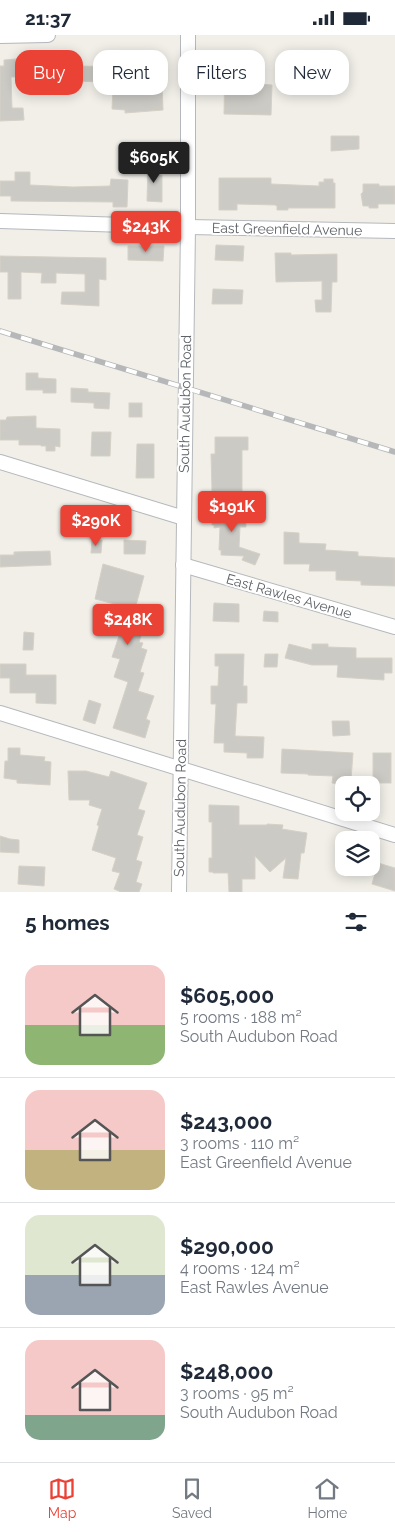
<!DOCTYPE html>
<html lang="en">
<head>
<meta charset="utf-8">
<style>
	:root { --surface:#fff; --page:#f6f6f7; --text:#1f2937; --muted:#747a83; --line:#e0e1e3; --accent:#ea4335 }
	body { margin:0; font-family:Raleway,sans-serif; background:var(--page); color:var(--text); height:100vh; display:flex; flex-direction:column; font-size:19px; white-space:nowrap }
	* { box-sizing:border-box; margin:0 }
	p { font-size:16px; color:var(--muted) }
	.icon { flex:none; width:28px; height:28px; fill:none; stroke:currentColor; stroke-width:2; stroke-linecap:round; stroke-linejoin:round }
	.map { position:relative; height:857px; overflow:hidden }
	.details { display:flex; flex-direction:column; background:var(--surface); flex:1 }
	.details>* { flex:none }
	.hud { position:absolute; left:15px; top:15px; width:365px; height:45px; display:flex; gap:10px }
	.tools { position:absolute; left:335px; top:741px; display:grid; gap:10px }
	.tools a { display:grid; place-items:center; width:45px; height:45px; border-radius:10px; background:var(--surface); box-shadow:0 2px 12px #0003; font-size:25px }
	.price { position:absolute; translate:-50% -42px; padding:0 11px; border-radius:5px; background:var(--accent); color:#fff; font-size:16px; line-height:32px; filter:drop-shadow(0 1px 2px #0008) }
	.price::after { content:''; position:absolute; left:50%; top:30px; width:15px; height:11px; margin-left:-8px; background:inherit; clip-path:polygon(0 0,100% 0,50% 100%) }
	.price.selected { background:#222; color:#fff }
	ul { padding:0; list-style:none }
	li { display:flex; align-items:center; gap:15px; height:125px; padding:0 25px }
	li+li { border-top:1px solid var(--line) }
	li span { display:grid; place-items:center; flex:none; width:140px; height:100px; border-radius:15px; color:#555 }
	li>.icon { margin-inline-start:auto }
	span .icon { width:60px; height:60px; fill:#fffc; stroke-width:1 }
	li b { font-size:21px }
	h2 { display:flex; justify-content:space-between; align-items:center; height:60px; padding:0 25px; font-size:21px }
	.chip { padding:0 18px; border-radius:15px; background:var(--surface); box-shadow:0 2px 12px #0003; font-size:18px; line-height:45px }
	.chip.selected { background:var(--accent); color:#fff }
	.status { display:flex; justify-content:space-between; align-items:center; height:35px; padding:0 25px; background:var(--surface); direction:ltr }
	.status svg { height:14px; fill:currentColor }
	.tabs { display:flex; justify-content:space-around; align-items:center; height:70px; border-top:1px solid var(--line); background:var(--surface); font-size:14px; color:var(--muted) }
	.tabs a { display:grid; justify-items:center; gap:2px }
	.tabs .selected { color:var(--accent) }
	.map>svg:first-child { display:block }
</style>
</head>
<body>
<div class="status"><b>21:37</b><svg viewBox="0 0 49 12"><path d="M0 12V9h3v3zM5 12V6h3v6zM10 12V3h3v9zM15 12V0h3v12zM26 1h20v11H26zM47 4h2v5h-2z"/></svg></div>
<div class="map">
<svg width="395" height="857" viewBox="0 0 395 857">
	<rect width="100%" height="100%" fill="#f1efe8"/>
	<!-- building -->
	<g fill="#cccac5" stroke="#d6d1c6">
		<polygon points="27,23 42,23 42,30 117,32 117,34 167,34 167,49 162,49 163,75 125,78 125,75 112,74 113,53 100,53 100,47 54,45 54,41 11,42 12,73 23,73 24,85 0,86 0,31 4,31 4,25"/>
		<polygon points="225,23 260,24 260,49 272,50 271,80 224,79"/>
		<polygon points="331,101 359,101 359,114 331,116"/>
		<polygon points="148,130 159,130 158,140 162,140 162,167 147,166"/>
		<polygon points="15,137 30,137 30,150 73,152 110,151 111,144 128,145 127,172 113,172 113,167 11,166 11,161 0,161 0,146 15,146"/>
		<polygon points="219,143 271,143 271,149 319,151 319,147 324,147 324,144 333,144 333,148 335,148 335,173 288,173 288,175 277,175 277,171 275,170 237,169 237,175 219,175"/>
		<polygon points="363,149 379,149 379,151 395,151 395,169 378,169 378,173 369,173 369,171 363,171 361,159 363,157"/>
		<polygon points="216,210 244,211 243,226 215,225"/>
		<polygon points="128,211 164,211 163,226 128,225"/>
		<polygon points="275,218 291,218 291,220 337,219 337,247 332,247 331,277 316,277 315,265 322,265 322,246 276,247"/>
		<polygon points="0,221 106,223 106,245 99,244 99,271 61,269 62,257 85,257 85,239 56,238 56,248 41,248 42,238 21,237 21,264 8,264 8,237 0,237"/>
		<polygon points="213,254 243,255 242,269 212,269"/>
		<polygon points="26,338 38,338 38,343 56,344 56,358 43,358 43,355 26,355"/>
		<polygon points="71,353 88,354 88,357 110,358 109,374 94,373 94,368 71,367"/>
		<rect x="129" y="368" width="13" height="14"/>
		<polygon points="36,381 36,393 60,394 60,412 55,411 55,416 46,416 46,411 41,411 41,410 19,410 19,405 0,405 0,385 6,385 7,382"/>
		<polygon points="92,397 111,397 110,421 91,421"/>
		<polygon points="215,402 248,402 248,415 242,415 242,456 212,456 211,419 215,419"/>
		<polygon points="137,409 154,409 154,443 136,443"/>
		<polygon points="212,474 245,474 246,492 240,492 239,512 260,519 255,530 242,525 244,521 221,520 221,515 219,515 220,492 214,493 214,490 212,490"/>
		<polygon points="85,478 101,479 100,497 84,495"/>
		<polygon points="284,497 299,498 299,508 326,509 325,515 358,517 358,521 395,523 395,551 361,550 361,546 336,545 336,536 309,536 310,529 284,529"/>
		<polygon points="92,505 102,505 101,518 91,518"/>
		<polygon points="124,505 146,506 145,519 124,519"/>
		<polygon points="50,516 51,530 0,532 0,520 14,520 14,517"/>
		<polygon points="103,529 144,541 135,574 148,578 139,607 143,608 141,613 147,615 140,637 144,638 138,656 154,661 146,684 150,686 145,703 113,693 128,647 114,642 120,624 112,622 123,589 115,586 119,570 95,564"/>
		<polygon points="214,568 239,569 239,587 213,586"/>
		<polygon points="264,576 278,577 278,587 263,586"/>
		<polygon points="24,597 34,598 33,615 23,615"/>
		<polygon points="289,609 312,615 312,609 328,609 328,612 356,613 356,623 392,623 392,638 384,638 384,645 337,642 338,630 312,630 285,623"/>
		<polygon points="215,619 244,619 243,651 247,651 247,668 237,668 235,701 264,702 263,723 247,723 247,718 224,717 224,708 214,708 216,669 211,669 211,651 218,651 219,631 215,631"/>
		<polygon points="265,619 278,619 277,632 264,632"/>
		<polygon points="0,629 26,629 26,640 56,640 56,669 36,668 36,658 10,658 10,643 0,643"/>
		<polygon points="89,665 101,669 95,689 83,685"/>
		<polygon points="332,686 349,686 350,700 333,701"/>
		<polygon points="8,713 20,713 20,720 45,722 44,726 51,727 50,750 17,748 17,745 4,743 5,726 8,726"/>
		<polygon points="282,714 353,718 351,745 347,744 346,750 332,748 333,741 308,740 308,739 281,738"/>
		<rect x="373" y="718" width="18" height="30"/>
		<polygon points="68,736 86,736 109,742 111,736 147,748 138,774 145,776 137,800 143,802 136,825 142,827 136,847 142,849 139,857 121,857 114,854 120,838 112,836 116,823 92,815 99,791 97,790 102,774 89,770 90,765 69,765"/>
		<polygon points="209,770 239,771 239,790 267,790 267,789 283,790 282,794 307,798 304,818 301,818 298,844 283,843 286,823 270,837 255,821 255,844 242,844 242,857 229,857 228,838 213,838 213,837 209,837 209,823 212,823 212,787 209,787"/>
		<polygon points="0,801 10,804 19,805 19,818 0,817"/>
		<polygon points="378,828 395,833 395,856 372,849"/>
		<polygon points="19,831 45,832 44,851 18,849"/>
	</g>
	<g fill="none" stroke-linecap="round" stroke-linejoin="round">
		<defs>
			<g id="minor">
				<polyline points="0,1 48,0"/>
				<polyline points="0,186 188,192 395,196"/>
				<polyline points="0,427 184,483"/>
				<polyline points="183,530 395,592"/>
				<polyline points="0,678 395,800"/>
				<polyline points="179,857 188,192 188,0"/>
			</g>
		</defs>
		<!-- minor casing -->
		<use href="#minor" stroke="#b5b8bc" stroke-width="16"/>
		<!-- minor -->
		<use href="#minor" stroke="#fff" stroke-width="14"/>
		<defs>
			<polyline id="rail" points="0,296 395,417"/>
		</defs>
		<!-- rail casing -->
		<use href="#rail" stroke="#b6b7b8" stroke-width="5.5"/>
		<!-- rail -->
		<use href="#rail" stroke="#fff" stroke-width="4" stroke-dasharray="11" stroke-linecap="butt"/>
	</g>
	<g text-anchor="middle" dominant-baseline="central" stroke-width="4" stroke-linejoin="round" paint-order="stroke">
		<!-- street labels -->
		<g font-size="14" fill="#5f6368" stroke="#fff">
			<text transform="translate(287 194) rotate(1)">East Greenfield Avenue</text>
			<text transform="translate(185 369) rotate(-89)">South Audubon Road</text>
			<text transform="translate(289 561) rotate(16)">East Rawles Avenue</text>
			<text transform="translate(180 773) rotate(-89)">South Audubon Road</text>
		</g>
	</g>
</svg>
<div class="tools">
<a><svg class="icon" aria-label="locate" viewBox="0 0 24 24"><circle cx="12" cy="12" r="6"/><path d="M12 2v4M12 18v4M2 12h4M18 12h4"/></svg></a>
<a><svg class="icon" aria-label="layers" viewBox="0 0 24 24"><path d="M12 4l9 5-9 5-9-5zM3 14l9 5 9-5"/></svg></a>
</div>
<b class="price selected" style="left:154px;top:149px">$605K</b>
<b class="price" style="left:146px;top:218px">$243K</b>
<b class="price" style="left:232px;top:498px">$191K</b>
<b class="price" style="left:96px;top:512px">$290K</b>
<b class="price" style="left:128px;top:611px">$248K</b>
<div class="hud">
<a class="chip selected">Buy</a>
<a class="chip">Rent</a>
<a class="chip">Filters</a>
<a class="chip">New</a>
</div>
</div>
<section class="details">
<h2>5 homes<svg class="icon" aria-label="filters" viewBox="0 0 24 24"><path d="M4 7h16M4 17h16"/><circle cx="9" cy="7" r="2"/><circle cx="15" cy="17" r="2"/></svg></h2>
<ul>
<li><span style="background:linear-gradient(#f6c9c9 60%,#8fb573 0)"><svg class="icon" aria-label="home" viewBox="0 0 24 24"><path d="M3 11l9-7 9 7M6 9v11h12V9"/></svg></span><div><b>$605,000</b><p>5 rooms · 188 m²</p><p>South Audubon Road</p></div></li>
<li><span style="background:linear-gradient(#f6c9c9 60%,#c2b280 0)"><svg class="icon" aria-label="home" viewBox="0 0 24 24"><path d="M3 11l9-7 9 7M6 9v11h12V9"/></svg></span><div><b>$243,000</b><p>3 rooms · 110 m²</p><p>East Greenfield Avenue</p></div></li>
<li><span style="background:linear-gradient(#dfe7d0 60%,#9aa5b1 0)"><svg class="icon" aria-label="home" viewBox="0 0 24 24"><path d="M3 11l9-7 9 7M6 9v11h12V9"/></svg></span><div><b>$290,000</b><p>4 rooms · 124 m²</p><p>East Rawles Avenue</p></div></li>
<li><span style="background:linear-gradient(#f6c9c9 75%,#7fa58c 0)"><svg class="icon" aria-label="home" viewBox="0 0 24 24"><path d="M3 11l9-7 9 7M6 9v11h12V9"/></svg></span><div><b>$248,000</b><p>3 rooms · 95 m²</p><p>South Audubon Road</p></div></li>
</ul>
</section>
<nav class="tabs">
<a class="selected"><svg class="icon" aria-label="map" viewBox="0 0 24 24"><path d="M3 6l6-2 6 2 6-2v14l-6 2-6-2-6 2zM9 4v14M15 6v14"/></svg>Map</a>
<a><svg class="icon" aria-label="saved" viewBox="0 0 24 24"><path d="M7 4h10v16l-5-4-5 4z"/></svg>Saved</a>
<a><svg class="icon" aria-label="home" viewBox="0 0 24 24"><path d="M3 11l9-7 9 7M6 9v11h12V9"/></svg>Home</a>
</nav>
</body>
</html>
